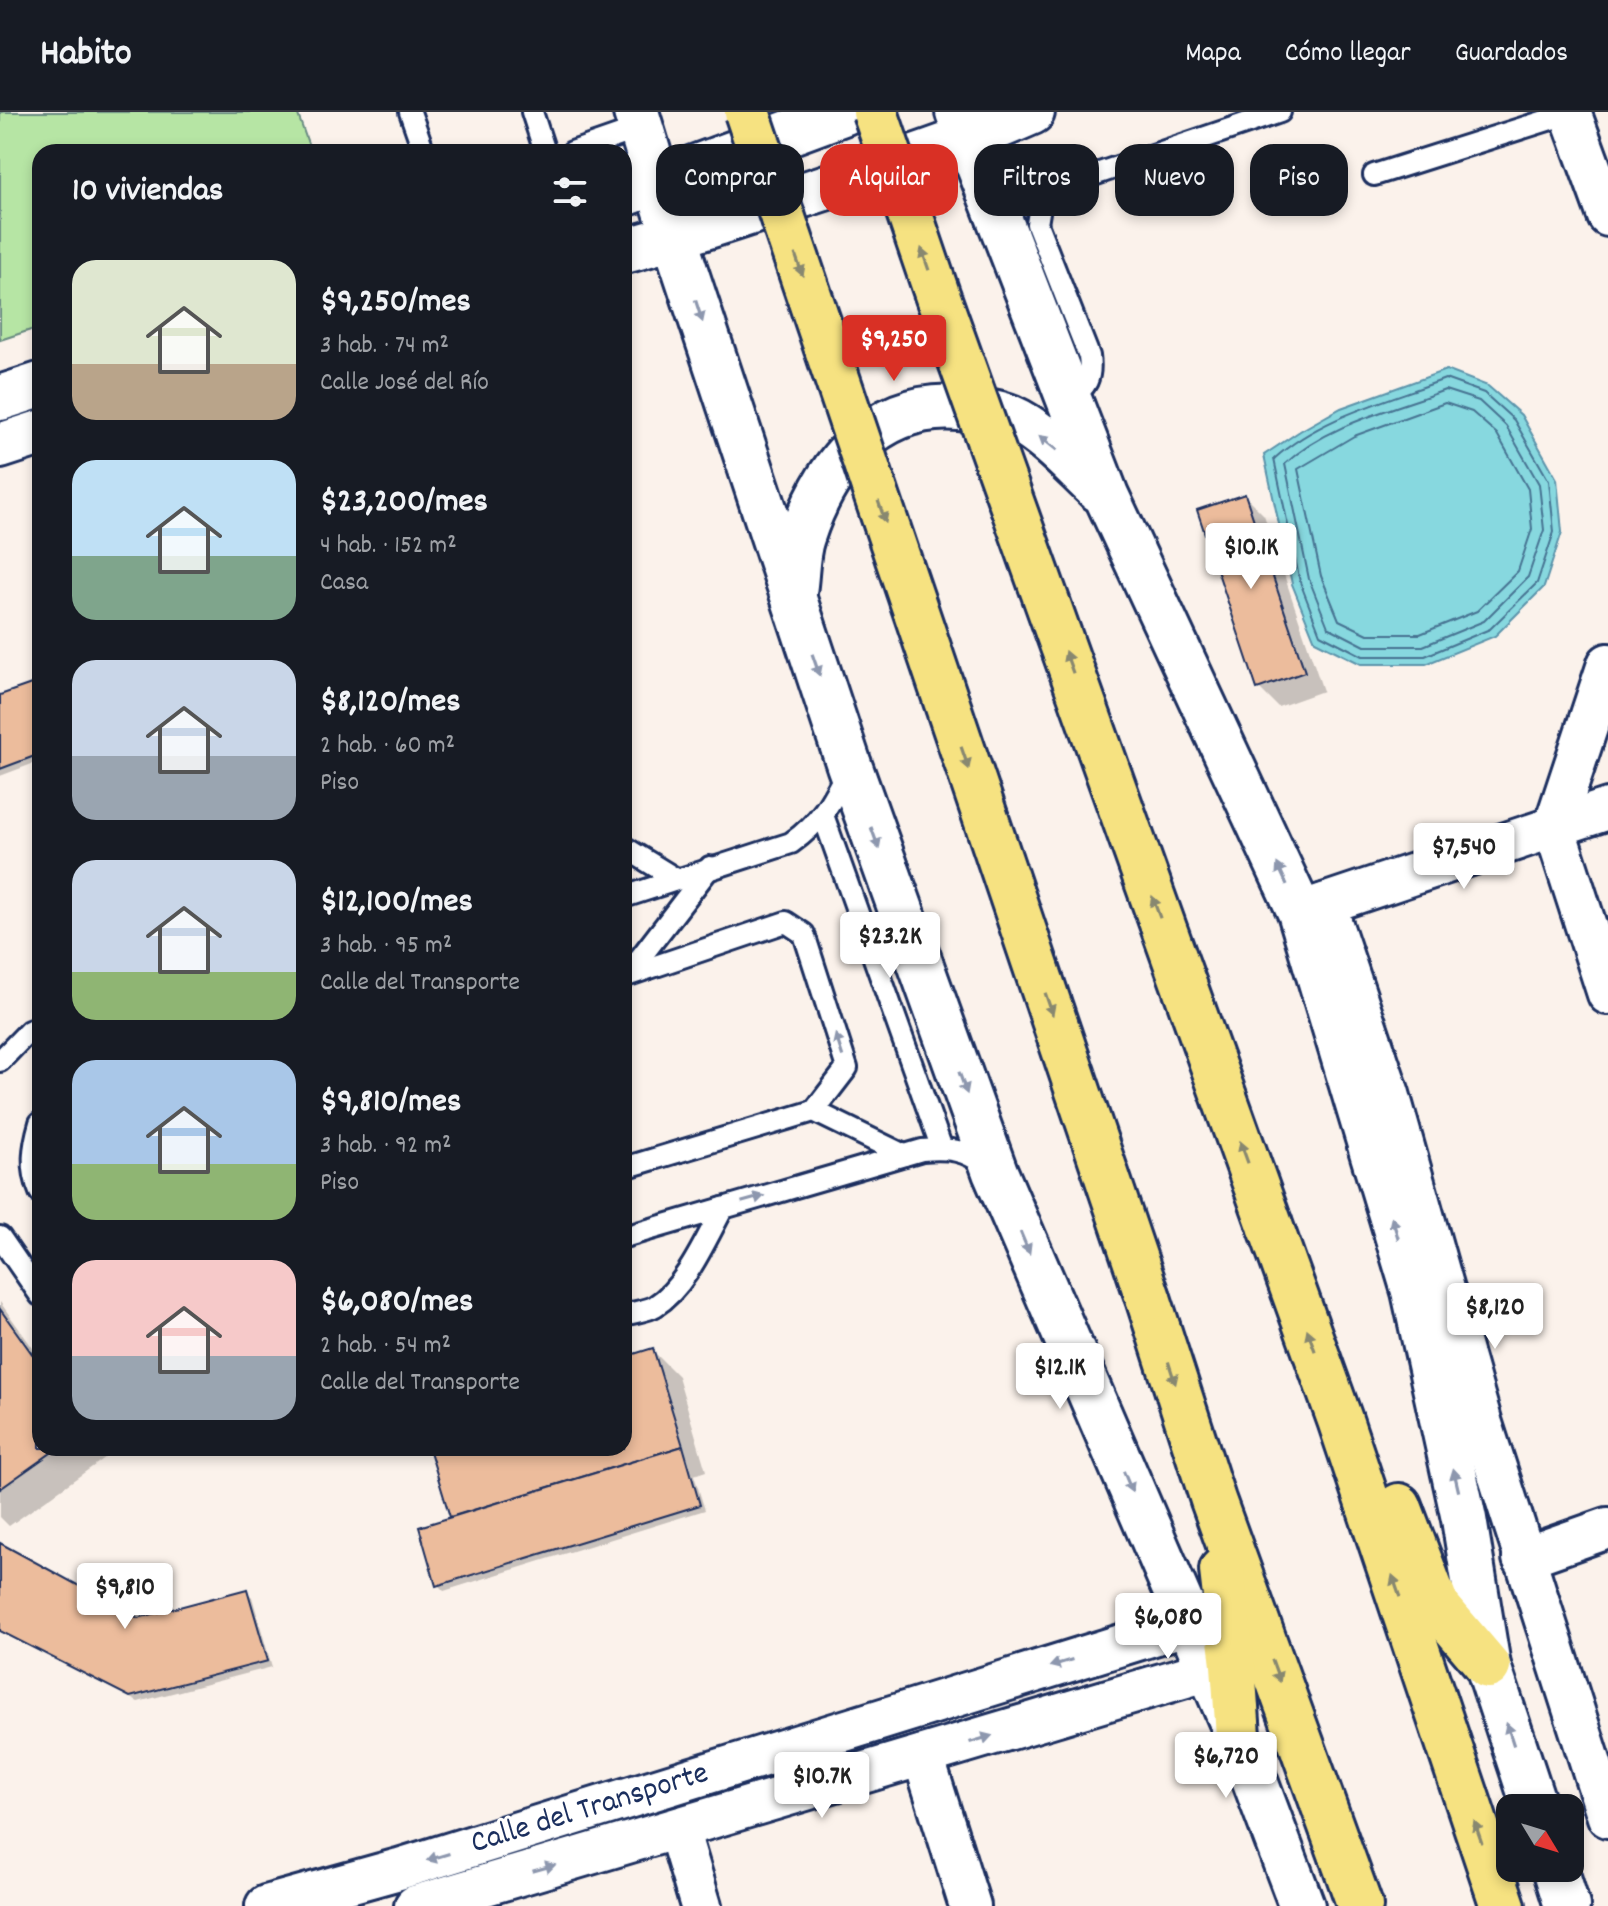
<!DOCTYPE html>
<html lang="es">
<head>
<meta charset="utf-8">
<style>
	:root { --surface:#171b24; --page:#242831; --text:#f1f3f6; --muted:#9ea1a6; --line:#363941; --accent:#d93025 }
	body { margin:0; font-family:Dekko,sans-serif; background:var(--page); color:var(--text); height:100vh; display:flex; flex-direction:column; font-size:30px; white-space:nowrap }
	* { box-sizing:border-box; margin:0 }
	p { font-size:26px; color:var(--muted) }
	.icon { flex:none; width:44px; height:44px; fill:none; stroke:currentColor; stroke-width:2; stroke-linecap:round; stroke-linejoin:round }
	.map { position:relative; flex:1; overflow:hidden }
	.panel { position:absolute; left:32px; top:32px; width:600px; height:1312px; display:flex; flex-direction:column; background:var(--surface); border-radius:24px; box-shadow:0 4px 12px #0003 }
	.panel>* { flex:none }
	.top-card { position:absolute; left:656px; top:32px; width:760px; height:72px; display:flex; gap:16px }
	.needle { width:52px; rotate:128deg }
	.buttons { position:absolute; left:1496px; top:1682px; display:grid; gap:16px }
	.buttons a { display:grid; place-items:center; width:88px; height:88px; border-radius:16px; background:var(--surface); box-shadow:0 4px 12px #0003; font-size:40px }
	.price { position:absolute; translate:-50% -68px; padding:0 18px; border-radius:8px; background:#fff; color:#222; font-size:26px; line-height:52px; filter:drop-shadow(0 2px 4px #0008) }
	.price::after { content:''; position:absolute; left:50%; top:48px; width:24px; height:18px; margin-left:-12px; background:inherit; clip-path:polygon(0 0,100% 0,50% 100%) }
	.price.selected { background:var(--accent); color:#fff }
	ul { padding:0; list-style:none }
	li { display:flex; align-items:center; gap:24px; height:200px; padding:0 40px }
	li span { display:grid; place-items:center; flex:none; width:224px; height:160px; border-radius:24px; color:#555 }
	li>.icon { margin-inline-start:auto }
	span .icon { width:96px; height:96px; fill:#fffc; stroke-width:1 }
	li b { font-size:34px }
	h2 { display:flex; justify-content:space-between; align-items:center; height:96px; padding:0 40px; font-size:34px }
	.tag { padding:0 28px; border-radius:24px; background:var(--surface); box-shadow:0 4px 12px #0003; font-size:28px; line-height:72px }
	.tag.selected { background:var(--accent); color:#fff }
	header { display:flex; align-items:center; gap:48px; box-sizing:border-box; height:112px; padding:0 40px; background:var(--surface); border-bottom:2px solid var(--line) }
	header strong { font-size:38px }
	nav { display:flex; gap:44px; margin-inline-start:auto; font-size:28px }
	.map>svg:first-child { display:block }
</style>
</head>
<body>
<header>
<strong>Habito</strong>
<nav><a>Mapa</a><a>Cómo llegar</a><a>Guardados</a></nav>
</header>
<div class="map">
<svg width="1608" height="1794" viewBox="0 0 1608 1794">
	<rect width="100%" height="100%" fill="#fbf2eb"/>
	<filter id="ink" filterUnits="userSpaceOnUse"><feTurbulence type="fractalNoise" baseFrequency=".0125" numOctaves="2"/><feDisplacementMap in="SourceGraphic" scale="16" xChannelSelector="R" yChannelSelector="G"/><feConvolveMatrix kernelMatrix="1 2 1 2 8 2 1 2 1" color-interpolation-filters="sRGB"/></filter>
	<g filter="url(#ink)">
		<!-- green -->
		<polygon fill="#b6e5a4" stroke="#688a81" stroke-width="2" points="0,0 297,0 311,40 40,40 40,215 0,228"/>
		<!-- water -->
		<polygon fill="#87d8df" stroke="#5c94ab" stroke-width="2" points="1446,258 1488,274 1521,303 1557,367 1562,420 1544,475 1495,524 1426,552 1361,552 1315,529 1292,472 1264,343 1300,319 1341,296"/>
		<!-- shadow -->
		<g fill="#0003">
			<polygon points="1245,384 1264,403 1323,579 1278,595 1259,576"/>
			<polygon points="40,571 40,649 0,664 0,585"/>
			<polygon points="0,1190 40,1246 40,1336 104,1336 109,1343 9,1414 0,1405"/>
			<polygon points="653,1239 678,1264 706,1359 694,1363 705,1398 444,1479 438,1473 454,1406 431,1336 624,1336 624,1248"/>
			<polygon points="0,1434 138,1509 246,1479 252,1485 272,1555 138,1590 0,1520"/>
		</g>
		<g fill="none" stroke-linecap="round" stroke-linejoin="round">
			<!-- shore -->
			<g stroke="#467392" stroke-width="2">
				<path d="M1445,267L1484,281L1514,308L1549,369L1554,420L1537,471L1490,517L1425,544H1363L1320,522L1300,470L1274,347C1320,305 1387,289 1445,267Z"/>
				<path d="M1445,278L1479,289L1506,314L1539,372L1544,418L1528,465L1484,509L1423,534H1365L1328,515L1309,467L1285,352C1328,312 1392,298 1445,278Z"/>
				<polygon points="1445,291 1472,300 1497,322 1528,377 1532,417 1518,459 1477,499 1420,522 1368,522 1339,508 1321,464 1298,357 1354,324"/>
			</g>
		</g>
		<!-- building -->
		<g fill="#ecbc9c" stroke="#1b2f5e" stroke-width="2">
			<polygon points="1245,382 1305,560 1257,577 1197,398"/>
			<polygon points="40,569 40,642 0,657 0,583"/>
			<polygon points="0,1197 40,1253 40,1336 58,1336 0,1377"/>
			<polygon points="653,1236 683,1334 450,1405 429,1336 624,1336 624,1245"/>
			<polygon points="683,1334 700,1393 436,1474 419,1415"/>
			<polygon points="0,1431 138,1506 247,1477 268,1549 130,1585 0,1519"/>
		</g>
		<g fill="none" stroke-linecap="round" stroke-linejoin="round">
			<defs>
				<g id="lane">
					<polyline points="410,0 424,40"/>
					<polyline points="532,0 545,40"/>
					<polyline points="572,40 641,16"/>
					<polyline points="1374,63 1570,1"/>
					<path d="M1069,287C1087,275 1092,266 1089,244L1037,112L1041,88L1058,75L1280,0"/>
					<polyline points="823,703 942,1037"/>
					<polyline points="624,735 676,767"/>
					<path d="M624,785L791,731C821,710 832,689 848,657"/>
					<polyline points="627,863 710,755"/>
					<polyline points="629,863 786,810 804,822 847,956 814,999"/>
					<polyline points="0,949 29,919 40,915"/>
					<path d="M40,1011C33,1035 30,1057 40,1080"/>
					<polyline points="624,1056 814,999 904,1043"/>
					<polyline points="0,1125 40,1183"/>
					<path d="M624,1125L922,1038C950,1036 964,1037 987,1054"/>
					<path d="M624,1203C633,1200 647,1199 655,1194C686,1175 706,1127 723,1096"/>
				</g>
				<g id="street">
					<polyline points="1570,0 1608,104"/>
					<polyline points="1608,552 1554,715 1608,882"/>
					<polyline points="1325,792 1389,982 1482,1312 1608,1705"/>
					<polyline points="1300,800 1608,697"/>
					<polyline points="1523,1446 1608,1416"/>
					<polyline points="923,1644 970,1794"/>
					<polyline points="678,1717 701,1794"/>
					<polyline points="266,1794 399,1757 1189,1512"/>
					<polyline points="415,1794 1209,1558"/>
				</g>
				<g id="secondary">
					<polyline points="636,0 674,125 849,653 995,1060 1238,1624 1302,1794"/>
					<polyline points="958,0 1106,383 1300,800 1414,1179 1464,1407 1488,1554 1535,1696"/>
					<polyline points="624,82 845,0"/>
					<path d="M624,139C691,121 757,98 824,76C894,52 964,30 1032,0"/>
					<polyline points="0,286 40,273"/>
					<polyline points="0,334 40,321"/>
					<path d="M794,480C797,463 796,442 802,425C825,354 876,289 959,296C979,298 1000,299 1018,309C1049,326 1073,354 1098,377"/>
					<polyline points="1555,1756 1567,1794"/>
				</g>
				<g id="highway">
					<polyline points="1270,1113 1340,1308 1503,1794"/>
					<polyline points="1148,1186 1213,1388 1360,1794"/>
					<polyline points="1399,1394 1437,1494 1488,1554"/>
					<polyline points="1222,1458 1233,1553 1238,1624"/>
				</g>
			</defs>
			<!-- lane casing -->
			<use href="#lane" stroke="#1b2f5e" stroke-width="26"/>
			<!-- street casing -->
			<use href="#street" stroke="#1b2f5e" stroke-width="46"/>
			<!-- secondary casing -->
			<use href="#secondary" stroke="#1b2f5e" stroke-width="50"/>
			<!-- highway casing -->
			<use href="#highway" stroke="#1b2f5e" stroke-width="50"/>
			<!-- lane -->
			<use href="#lane" stroke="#fff" stroke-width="20"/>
			<!-- street -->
			<use href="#street" stroke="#fff" stroke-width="40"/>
			<!-- secondary -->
			<use href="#secondary" stroke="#fff" stroke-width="44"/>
			<!-- highway -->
			<use href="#highway" stroke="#f6e281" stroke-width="44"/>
			<defs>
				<g id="highway-bridge">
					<polyline points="747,0 1148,1186"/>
					<polyline points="875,0 938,185 1270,1113"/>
				</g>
			</defs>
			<!-- highway-bridge casing -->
			<use href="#highway-bridge" stroke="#1b2f5e" stroke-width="50" stroke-linecap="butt"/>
			<!-- highway-bridge -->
			<use href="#highway-bridge" stroke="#f6e281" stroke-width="44"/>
		</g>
		<!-- one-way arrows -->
		<defs><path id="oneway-solid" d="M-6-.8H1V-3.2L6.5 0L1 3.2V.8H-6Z" transform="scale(2)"/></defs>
		<g fill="#888870">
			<use href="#oneway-solid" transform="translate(925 147) rotate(-109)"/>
			<use href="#oneway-solid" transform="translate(799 153) rotate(71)"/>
			<use href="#oneway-solid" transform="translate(882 400) rotate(71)"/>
			<use href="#oneway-solid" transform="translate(1069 550) rotate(-110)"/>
			<use href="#oneway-solid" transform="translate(965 646) rotate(71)"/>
			<use href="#oneway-solid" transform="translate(1156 795) rotate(-110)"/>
			<use href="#oneway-solid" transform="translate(1049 892) rotate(71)"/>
			<use href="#oneway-solid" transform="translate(1244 1040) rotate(-110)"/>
			<use href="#oneway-solid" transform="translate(1311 1228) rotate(-110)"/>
			<use href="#oneway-solid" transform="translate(1172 1261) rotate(72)"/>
			<use href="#oneway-solid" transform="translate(1396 1474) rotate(-109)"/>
			<use href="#oneway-solid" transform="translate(1276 1559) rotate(70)"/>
			<use href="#oneway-solid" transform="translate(1478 1720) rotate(-109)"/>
		</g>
		<g fill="#8d97ae">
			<use href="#oneway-solid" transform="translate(699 199) rotate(72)"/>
			<use href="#oneway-solid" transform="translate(1048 331) rotate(-141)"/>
			<use href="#oneway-solid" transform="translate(816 553) rotate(71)"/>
			<use href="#oneway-solid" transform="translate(875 726) rotate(70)"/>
			<use href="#oneway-solid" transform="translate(1282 762) rotate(-115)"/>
			<use href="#oneway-solid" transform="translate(839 933) rotate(-108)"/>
			<use href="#oneway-solid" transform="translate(963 971) rotate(70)"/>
			<use href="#oneway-solid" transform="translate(753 1087) rotate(-16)"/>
			<use href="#oneway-solid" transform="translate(1395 1116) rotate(-107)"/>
			<use href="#oneway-solid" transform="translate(1025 1131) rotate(67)"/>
			<use href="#oneway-solid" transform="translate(1456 1368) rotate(-103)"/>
			<use href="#oneway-solid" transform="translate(1128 1370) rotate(67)"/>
			<use href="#oneway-solid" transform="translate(1061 1551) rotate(163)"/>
			<use href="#oneway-solid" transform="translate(1510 1622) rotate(-108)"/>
			<use href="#oneway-solid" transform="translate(981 1627) rotate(-17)"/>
			<use href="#oneway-solid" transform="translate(438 1745) rotate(163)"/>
			<use href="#oneway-solid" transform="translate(544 1756) rotate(-16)"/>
		</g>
	</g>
	<g text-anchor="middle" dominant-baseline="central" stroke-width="6" stroke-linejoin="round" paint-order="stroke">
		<!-- street labels -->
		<g font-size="32" fill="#1b2f5e" stroke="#fff">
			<text transform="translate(590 1698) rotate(-17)">Calle del Transporte</text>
		</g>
	</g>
</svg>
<div class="buttons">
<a><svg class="needle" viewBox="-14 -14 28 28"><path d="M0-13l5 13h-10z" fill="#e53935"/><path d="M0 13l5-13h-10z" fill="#9ea1a6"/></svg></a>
</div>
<b class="price selected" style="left:894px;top:271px">$9,250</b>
<b class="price" style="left:1251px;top:479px">$10.1K</b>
<b class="price" style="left:1464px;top:779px">$7,540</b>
<b class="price" style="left:890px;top:868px">$23.2K</b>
<b class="price" style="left:1495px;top:1239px">$8,120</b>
<b class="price" style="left:1060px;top:1299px">$12.1K</b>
<b class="price" style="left:125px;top:1519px">$9,810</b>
<b class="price" style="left:1168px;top:1549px">$6,080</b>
<b class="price" style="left:1226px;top:1688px">$6,720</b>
<b class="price" style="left:822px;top:1708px">$10.7K</b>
<div class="top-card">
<a class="tag">Comprar</a>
<a class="tag selected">Alquilar</a>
<a class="tag">Filtros</a>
<a class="tag">Nuevo</a>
<a class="tag">Piso</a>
</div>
<section class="panel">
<h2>10 viviendas<svg class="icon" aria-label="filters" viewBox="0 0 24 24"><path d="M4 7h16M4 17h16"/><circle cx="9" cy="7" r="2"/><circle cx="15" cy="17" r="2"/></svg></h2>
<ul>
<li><span style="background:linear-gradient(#dfe7d0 65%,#b9a48a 0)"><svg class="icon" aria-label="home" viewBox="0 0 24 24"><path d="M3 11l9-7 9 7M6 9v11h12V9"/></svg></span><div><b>$9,250/mes</b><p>3 hab. · 74 m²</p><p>Calle José del Río</p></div></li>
<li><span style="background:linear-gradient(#bfe0f5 60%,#7fa58c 0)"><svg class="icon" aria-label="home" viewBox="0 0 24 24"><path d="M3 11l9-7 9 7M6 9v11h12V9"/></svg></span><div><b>$23,200/mes</b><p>4 hab. · 152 m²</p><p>Casa</p></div></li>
<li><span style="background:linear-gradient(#c9d6e8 60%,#9aa5b1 0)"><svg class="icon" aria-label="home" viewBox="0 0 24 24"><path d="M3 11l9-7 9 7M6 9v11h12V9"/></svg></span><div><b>$8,120/mes</b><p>2 hab. · 60 m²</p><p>Piso</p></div></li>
<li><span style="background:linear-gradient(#c9d6e8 70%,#8fb573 0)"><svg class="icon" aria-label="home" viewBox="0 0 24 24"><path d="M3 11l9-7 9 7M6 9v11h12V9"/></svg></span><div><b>$12,100/mes</b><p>3 hab. · 95 m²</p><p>Calle del Transporte</p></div></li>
<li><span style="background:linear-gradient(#a9c7e8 65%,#8fb573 0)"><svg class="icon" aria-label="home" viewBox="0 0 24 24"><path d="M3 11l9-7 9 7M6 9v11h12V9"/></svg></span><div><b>$9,810/mes</b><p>3 hab. · 92 m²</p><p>Piso</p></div></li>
<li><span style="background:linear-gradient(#f6c9c9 60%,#9aa5b1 0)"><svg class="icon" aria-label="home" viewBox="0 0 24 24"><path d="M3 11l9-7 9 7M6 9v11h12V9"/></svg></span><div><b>$6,080/mes</b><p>2 hab. · 54 m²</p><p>Calle del Transporte</p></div></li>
</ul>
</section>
</div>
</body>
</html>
